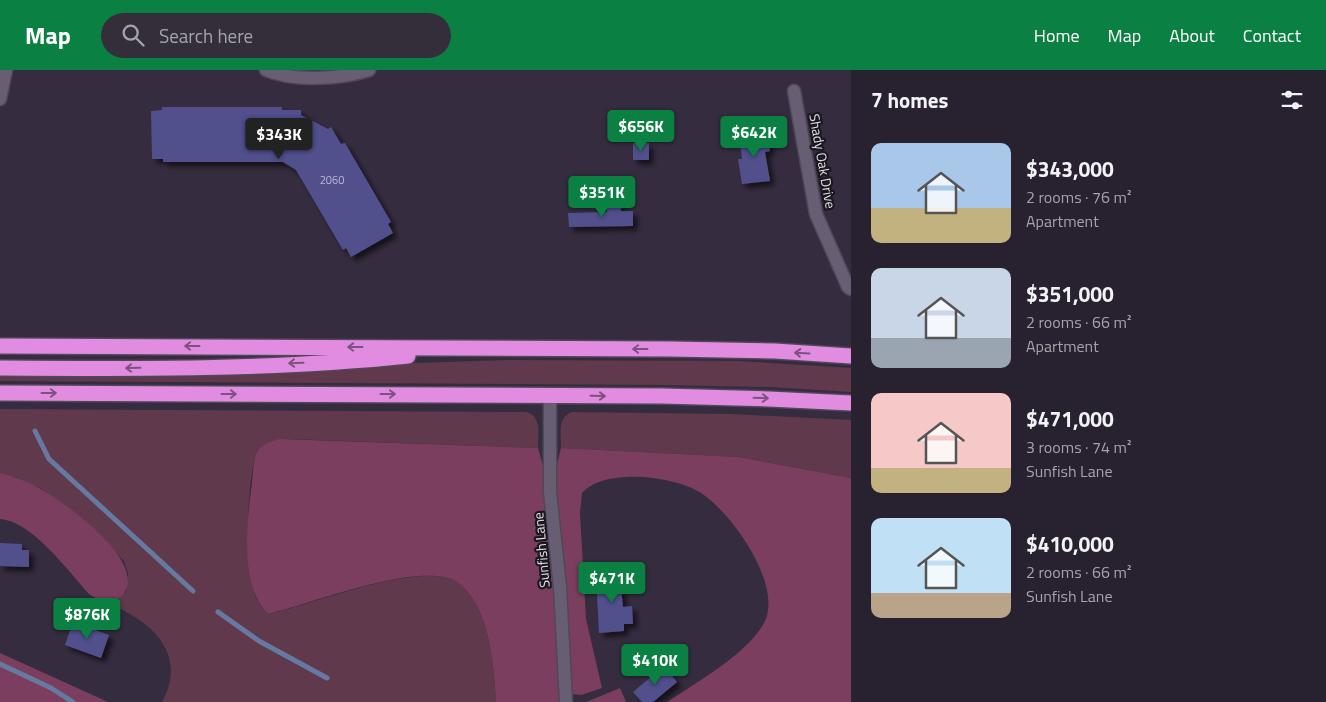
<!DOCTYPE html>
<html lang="en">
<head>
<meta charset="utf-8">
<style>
	:root { --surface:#28212f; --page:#342e3b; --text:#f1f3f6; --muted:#a5a3aa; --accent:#0b8043 }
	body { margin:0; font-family:"Titillium Web",sans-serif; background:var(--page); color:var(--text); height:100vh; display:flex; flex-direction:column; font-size:19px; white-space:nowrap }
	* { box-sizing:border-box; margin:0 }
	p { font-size:16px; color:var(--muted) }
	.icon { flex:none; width:28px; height:28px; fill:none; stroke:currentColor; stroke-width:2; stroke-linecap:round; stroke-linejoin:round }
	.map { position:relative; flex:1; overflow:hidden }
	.panel { display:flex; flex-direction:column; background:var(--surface); width:475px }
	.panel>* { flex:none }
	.price { position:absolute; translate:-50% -42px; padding:0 11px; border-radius:5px; background:var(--accent); color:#fff; font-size:16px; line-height:32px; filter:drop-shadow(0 1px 2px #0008) }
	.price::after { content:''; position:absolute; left:50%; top:30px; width:15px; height:11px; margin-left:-8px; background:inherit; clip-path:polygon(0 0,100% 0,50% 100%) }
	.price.selected { background:#222; color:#fff }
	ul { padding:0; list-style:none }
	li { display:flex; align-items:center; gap:15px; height:125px; padding:0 20px }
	li span { display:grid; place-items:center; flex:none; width:140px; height:100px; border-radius:10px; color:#555 }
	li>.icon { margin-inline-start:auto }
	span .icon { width:60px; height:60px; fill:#fffc; stroke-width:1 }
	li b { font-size:21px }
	h2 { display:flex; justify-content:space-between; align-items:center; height:60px; padding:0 20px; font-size:21px }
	header { display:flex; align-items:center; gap:30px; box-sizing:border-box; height:70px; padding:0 25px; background:var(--accent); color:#fff }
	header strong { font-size:24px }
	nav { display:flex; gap:28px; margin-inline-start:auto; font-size:18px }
	.search { width:350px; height:45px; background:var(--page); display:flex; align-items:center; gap:12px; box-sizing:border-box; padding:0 18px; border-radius:28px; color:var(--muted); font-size:19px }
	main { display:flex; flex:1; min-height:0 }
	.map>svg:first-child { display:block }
</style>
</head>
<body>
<header>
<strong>Map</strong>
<div class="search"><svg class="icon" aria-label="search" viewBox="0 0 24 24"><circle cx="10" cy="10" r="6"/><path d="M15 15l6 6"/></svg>Search here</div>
<nav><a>Home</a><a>Map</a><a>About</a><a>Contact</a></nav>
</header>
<main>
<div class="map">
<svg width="851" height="632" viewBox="0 0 851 632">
	<defs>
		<filter id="shadow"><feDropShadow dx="4.5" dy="4.5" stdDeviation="2.5" flood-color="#0009"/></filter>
	</defs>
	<rect width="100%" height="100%" fill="#352c3f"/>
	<!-- green -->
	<g fill="#60394c">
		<polygon points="509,290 738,291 851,298 851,322 770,317 662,315 0,311 0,303 139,302"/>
		<path d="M0,339L526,342C542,346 538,364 538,378L290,369L267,373L258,380C246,406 245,494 254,521C256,530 261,537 268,544C309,536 426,487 460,514C490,539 494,596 496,632H162C190,581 147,548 104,532L116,530L126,522L128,504L124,491L94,460L40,418L0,403Z"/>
		<path d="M572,342L730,344L851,350V408L738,387L561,378C561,365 557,347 572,342Z"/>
	</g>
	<!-- forest -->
	<g fill="#7c3e5e">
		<path d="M280,369L538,378L544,399L557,565L560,632H496C494,596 490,539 460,514C426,487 309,535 268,544C239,516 247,450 252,413C253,404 253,391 257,382C261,374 271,371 280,369Z"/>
		<path d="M561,378L738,387L851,408V632H667C696,613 748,583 764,553C784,516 732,443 701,423C675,406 605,397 582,423L580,443L586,549L602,618L581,625L572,624L555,402Z"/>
		<path d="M0,403C14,407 27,411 39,418C64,432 151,493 122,526C110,535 101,532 89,524C68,501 32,451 0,449Z"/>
		<polygon points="0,583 108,632 0,632"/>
		<polygon points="620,618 626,632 586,632"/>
	</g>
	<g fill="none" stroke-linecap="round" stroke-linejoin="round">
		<!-- stream -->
		<g stroke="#6579a1" stroke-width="5">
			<polyline points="35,361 49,389 193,521"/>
			<polyline points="218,542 259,571 327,608"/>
			<polyline points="0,594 51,618 73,632"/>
		</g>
	</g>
	<!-- building -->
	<g fill="#51508c" filter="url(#shadow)">
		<polygon points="162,37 282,37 282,40 301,40 301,45 328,59 331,57 341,74 345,73 391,152 388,154 393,163 351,187 346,178 343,180 296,100 283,92 163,92 163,89 152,89 151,41 162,40"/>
		<polygon points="767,62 770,81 765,82 770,111 742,114 738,89 742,89 739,65"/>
		<rect x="633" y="73" width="16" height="17"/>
		<polygon points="607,134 621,134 621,141 633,141 633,156 569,157 568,143 607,142"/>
		<polygon points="0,473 22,474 22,480 29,480 29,497 0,496"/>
		<polygon points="618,503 618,508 620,508 623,537 632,536 633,554 624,554 624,561 599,563 596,504"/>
		<polygon points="73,552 109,565 101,588 65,575"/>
		<polygon points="664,596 677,612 653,632 642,632 633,622"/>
	</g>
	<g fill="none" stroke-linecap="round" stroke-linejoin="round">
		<defs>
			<g id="minor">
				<path d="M266,0C293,12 341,9 369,0"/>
				<polyline points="794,21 816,144 848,217 851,219"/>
				<polyline points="0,29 6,0"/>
				<polyline points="550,325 550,422 560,517 566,632"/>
			</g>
			<g id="highway">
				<polyline points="0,276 670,279 775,281 851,286"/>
				<path d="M0,298C135,299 274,300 408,286"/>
				<polyline points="0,323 662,326 769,329 851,333"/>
			</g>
		</defs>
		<!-- minor casing -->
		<use href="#minor" stroke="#4f4858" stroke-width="15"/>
		<!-- highway casing -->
		<use href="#highway" stroke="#4f4858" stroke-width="18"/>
		<!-- minor -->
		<use href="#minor" stroke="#675e73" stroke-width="12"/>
		<!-- highway -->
		<use href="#highway" stroke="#e18ce1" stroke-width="15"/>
	</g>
	<!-- one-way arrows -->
	<defs><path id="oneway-shaft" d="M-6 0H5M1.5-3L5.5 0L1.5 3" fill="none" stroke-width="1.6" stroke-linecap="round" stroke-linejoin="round" transform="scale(1.25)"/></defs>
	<g stroke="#7e5280">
		<use href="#oneway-shaft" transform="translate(192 276) rotate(-180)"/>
		<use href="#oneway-shaft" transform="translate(355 277) rotate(-180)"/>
		<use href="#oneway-shaft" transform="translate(640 279) rotate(-180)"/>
		<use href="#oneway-shaft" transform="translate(802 283) rotate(-177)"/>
		<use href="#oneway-shaft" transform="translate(296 293) rotate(178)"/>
		<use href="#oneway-shaft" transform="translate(133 298) rotate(179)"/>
		<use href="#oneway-shaft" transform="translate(49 323)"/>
		<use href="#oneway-shaft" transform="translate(229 324)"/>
		<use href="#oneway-shaft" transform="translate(388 324)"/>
		<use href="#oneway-shaft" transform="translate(598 326) rotate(1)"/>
		<use href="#oneway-shaft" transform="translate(761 328) rotate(2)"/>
	</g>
	<g text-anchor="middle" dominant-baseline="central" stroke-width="4.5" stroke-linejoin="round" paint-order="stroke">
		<!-- number labels -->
		<g font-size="11" fill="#bdb9d1">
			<text x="332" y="110">2060</text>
		</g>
		<!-- street labels -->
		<g font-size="14" fill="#e1dce8" stroke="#1a171f">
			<text transform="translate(823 91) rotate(80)">Shady Oak Drive</text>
			<text transform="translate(541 480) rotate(-95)">Sunfish Lane</text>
		</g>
	</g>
</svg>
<b class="price" style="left:641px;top:82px">$656K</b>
<b class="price" style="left:754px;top:88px">$642K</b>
<b class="price selected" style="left:279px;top:90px">$343K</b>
<b class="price" style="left:602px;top:148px">$351K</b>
<b class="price" style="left:612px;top:534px">$471K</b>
<b class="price" style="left:87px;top:570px">$876K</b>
<b class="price" style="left:655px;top:616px">$410K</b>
</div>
<section class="panel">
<h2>7 homes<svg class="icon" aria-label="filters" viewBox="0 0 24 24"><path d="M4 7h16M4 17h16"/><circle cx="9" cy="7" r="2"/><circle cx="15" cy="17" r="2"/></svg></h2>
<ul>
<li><span style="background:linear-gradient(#a9c7e8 65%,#c2b280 0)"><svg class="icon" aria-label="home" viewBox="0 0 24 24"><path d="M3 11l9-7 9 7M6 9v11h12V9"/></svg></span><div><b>$343,000</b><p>2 rooms · 76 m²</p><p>Apartment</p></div></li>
<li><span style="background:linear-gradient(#c9d6e8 70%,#9aa5b1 0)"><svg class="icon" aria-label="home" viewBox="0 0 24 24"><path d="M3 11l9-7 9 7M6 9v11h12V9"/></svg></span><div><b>$351,000</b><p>2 rooms · 66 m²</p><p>Apartment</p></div></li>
<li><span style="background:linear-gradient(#f6c9c9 75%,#c2b280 0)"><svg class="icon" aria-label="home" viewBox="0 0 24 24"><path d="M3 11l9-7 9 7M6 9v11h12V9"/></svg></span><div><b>$471,000</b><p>3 rooms · 74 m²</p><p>Sunfish Lane</p></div></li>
<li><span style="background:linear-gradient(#bfe0f5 75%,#b9a48a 0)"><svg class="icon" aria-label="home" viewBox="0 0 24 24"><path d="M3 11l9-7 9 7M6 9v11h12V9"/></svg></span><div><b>$410,000</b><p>2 rooms · 66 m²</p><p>Sunfish Lane</p></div></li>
</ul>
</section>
</main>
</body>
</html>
